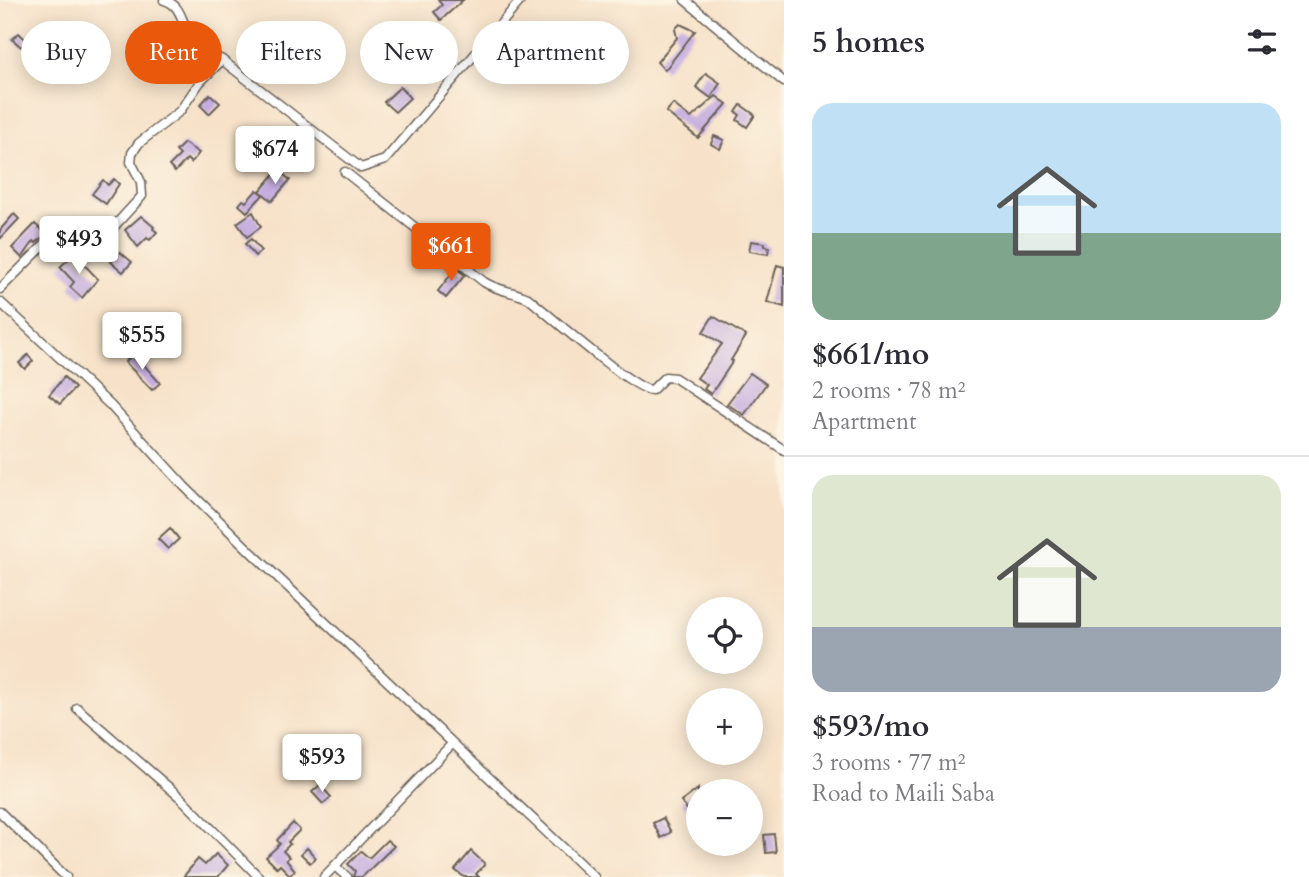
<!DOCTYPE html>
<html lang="en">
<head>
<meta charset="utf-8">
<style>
	:root { --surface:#fff; --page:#f2f2f3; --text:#2b2b33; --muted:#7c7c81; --line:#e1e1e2; --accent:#ea580c }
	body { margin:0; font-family:Cardo,serif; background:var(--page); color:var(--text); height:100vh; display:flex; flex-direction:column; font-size:26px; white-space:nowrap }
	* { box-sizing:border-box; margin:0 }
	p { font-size:23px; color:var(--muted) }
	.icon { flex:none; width:38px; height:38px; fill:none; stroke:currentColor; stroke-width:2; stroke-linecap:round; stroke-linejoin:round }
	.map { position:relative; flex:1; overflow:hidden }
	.panel { display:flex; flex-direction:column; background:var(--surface); width:525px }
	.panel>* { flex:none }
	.top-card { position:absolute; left:21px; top:21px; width:658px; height:63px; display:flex; gap:14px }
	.buttons { position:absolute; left:686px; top:597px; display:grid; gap:14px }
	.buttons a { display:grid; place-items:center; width:77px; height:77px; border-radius:50%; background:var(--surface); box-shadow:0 4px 18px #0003; font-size:35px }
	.price { position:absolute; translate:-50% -60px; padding:0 16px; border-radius:7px; background:#fff; color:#222; font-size:23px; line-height:46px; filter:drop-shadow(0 2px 4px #0008) }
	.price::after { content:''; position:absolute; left:50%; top:42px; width:21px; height:16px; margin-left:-10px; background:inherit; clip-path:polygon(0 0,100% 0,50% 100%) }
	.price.active { background:var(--accent); color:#fff }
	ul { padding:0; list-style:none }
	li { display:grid; align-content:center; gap:14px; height:371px; padding:0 28px }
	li+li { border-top:2px solid var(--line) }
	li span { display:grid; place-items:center; height:217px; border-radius:21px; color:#555 }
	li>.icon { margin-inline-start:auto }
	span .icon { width:126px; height:126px; fill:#fffc; stroke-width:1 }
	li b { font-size:30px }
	h2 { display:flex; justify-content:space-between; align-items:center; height:84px; padding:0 28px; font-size:30px }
	.chip { padding:0 24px; border-radius:32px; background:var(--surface); box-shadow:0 4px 18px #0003; font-size:24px; line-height:63px }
	.chip.active { background:var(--accent); color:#fff }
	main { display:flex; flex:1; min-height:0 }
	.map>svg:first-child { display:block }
</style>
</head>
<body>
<main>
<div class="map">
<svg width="784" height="877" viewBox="0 0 784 877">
	<rect width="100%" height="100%" fill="#fcf5e5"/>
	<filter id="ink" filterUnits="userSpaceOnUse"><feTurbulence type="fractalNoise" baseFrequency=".0143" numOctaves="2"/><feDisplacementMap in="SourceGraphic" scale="14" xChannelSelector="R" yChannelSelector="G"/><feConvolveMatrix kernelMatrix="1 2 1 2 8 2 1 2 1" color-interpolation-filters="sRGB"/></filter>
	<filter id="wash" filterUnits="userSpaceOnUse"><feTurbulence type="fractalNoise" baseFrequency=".00686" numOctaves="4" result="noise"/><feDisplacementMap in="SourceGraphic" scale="28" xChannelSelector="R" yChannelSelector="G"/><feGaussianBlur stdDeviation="1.57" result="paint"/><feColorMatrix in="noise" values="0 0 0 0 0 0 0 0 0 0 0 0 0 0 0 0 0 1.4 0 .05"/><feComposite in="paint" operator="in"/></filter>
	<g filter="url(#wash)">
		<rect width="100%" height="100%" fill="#f7e2c9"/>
		<g id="blocks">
			<!-- building -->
			<g fill="#c4ace0">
				<polygon points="438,0 463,0 441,20 434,12 442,5"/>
				<polygon points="680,24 695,31 665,70 657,62 677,38 675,29"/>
				<polygon points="19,33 27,41 21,47 12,39"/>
				<polygon points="161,33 173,43 162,54 150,44"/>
				<polygon points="506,41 514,47 507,55 500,49"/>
				<polygon points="706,73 720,83 711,98 696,87"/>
				<polygon points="400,87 410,98 395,112 384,102"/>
				<polygon points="210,94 220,103 209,114 200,105"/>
				<polygon points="716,96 727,104 698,138 666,112 673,104 691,118"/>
				<polygon points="741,105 755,115 747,127 737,120 740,115 736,112"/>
				<polygon points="714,136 724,140 720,149 711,144"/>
				<polygon points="184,143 199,153 191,163 187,159 175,172 169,166 180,155 176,151"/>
				<polygon points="278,170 290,180 272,201 260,191"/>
				<polygon points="114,179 119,184 106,204 92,194 103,180 108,185"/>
				<polygon points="257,190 263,195 247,212 239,205 243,200 246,202"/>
				<polygon points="253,212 261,227 247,237 237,223"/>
				<polygon points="14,214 19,219 0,239 0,230"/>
				<polygon points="141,216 154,227 153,229 157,232 150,240 147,238 138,247 125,230"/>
				<polygon points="35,224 46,234 36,243 34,241 22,258 12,248"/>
				<polygon points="251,239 261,251 255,256 245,244"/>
				<polygon points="751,241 765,243 765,246 769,247 768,254 749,251"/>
				<polygon points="120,252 132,262 123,272 111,262"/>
				<polygon points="74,254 98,279 82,298 70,287 74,282 60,267"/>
				<polygon points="777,265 784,267 784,307 767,302"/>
				<polygon points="456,268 465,275 446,298 438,291"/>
				<polygon points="713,316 746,336 731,360 733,361 711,394 704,389 707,385 697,378 722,344 703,332"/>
				<polygon points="134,354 160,383 152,390 125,362"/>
				<polygon points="28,355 33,361 25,369 19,363"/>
				<polygon points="750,373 766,384 744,415 727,404"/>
				<polygon points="64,377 75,388 60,404 49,395"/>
				<polygon points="170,528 179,539 168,549 158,539"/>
				<polygon points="320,785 331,797 323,804 312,792"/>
				<polygon points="698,789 698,823 681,802"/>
				<polygon points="663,818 671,832 661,838 653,823"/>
				<polygon points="293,823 300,830 288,842 290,844 283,851 289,857 286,860 295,870 290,875 280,865 277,868 266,857 280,844 277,840"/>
				<polygon points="774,834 776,852 766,853 764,835"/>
				<polygon points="387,840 394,846 362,877 353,877 355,871 348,864 361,851 369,858"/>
				<polygon points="307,848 316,858 310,863 301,854"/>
				<polygon points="471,851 485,864 476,874 479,877 464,877 455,870"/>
				<polygon points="216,854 228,865 218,877 183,877 198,859 205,865"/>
			</g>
		</g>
	</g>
	<g filter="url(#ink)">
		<use href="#blocks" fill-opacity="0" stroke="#696159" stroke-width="2"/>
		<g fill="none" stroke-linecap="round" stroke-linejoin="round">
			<defs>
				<g id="street">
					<path d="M164,0C182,5 181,22 190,36C198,48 210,54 222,60L361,168L385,160L521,0"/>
					<polyline points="685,0 784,82"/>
					<path d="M345,172L484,282C498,291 513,291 528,298C548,314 634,391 652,390L665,377L675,378L784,450"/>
					<path d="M0,289L50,239C65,232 71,243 84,248L98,244L142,196L141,182L131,162L132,153L139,143L180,111L200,82L222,60"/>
					<polyline points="0,302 110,405 184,486 250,551 594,877"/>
					<polyline points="77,708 181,798 259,877"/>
					<polyline points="0,812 66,877"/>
					<polyline points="335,866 347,877"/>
					<polyline points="324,877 452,744"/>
				</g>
			</defs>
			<!-- street casing -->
			<use href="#street" stroke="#696159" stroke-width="11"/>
			<!-- street -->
			<use href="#street" stroke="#fff" stroke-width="8"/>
		</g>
	</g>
</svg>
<div class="buttons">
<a><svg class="icon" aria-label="locate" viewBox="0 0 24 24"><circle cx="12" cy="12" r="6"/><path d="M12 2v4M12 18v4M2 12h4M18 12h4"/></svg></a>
<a>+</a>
<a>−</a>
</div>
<b class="price" style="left:275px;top:186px">$674</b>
<b class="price" style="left:79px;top:276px">$493</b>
<b class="price active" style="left:451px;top:283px">$661</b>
<b class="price" style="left:142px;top:372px">$555</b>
<b class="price" style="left:322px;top:794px">$593</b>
<div class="top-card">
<a class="chip">Buy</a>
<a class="chip active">Rent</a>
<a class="chip">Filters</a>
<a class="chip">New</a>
<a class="chip">Apartment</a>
</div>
</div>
<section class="panel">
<h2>5 homes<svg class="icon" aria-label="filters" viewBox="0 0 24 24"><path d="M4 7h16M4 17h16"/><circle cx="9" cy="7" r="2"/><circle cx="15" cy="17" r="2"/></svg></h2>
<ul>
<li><span style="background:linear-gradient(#bfe0f5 60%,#7fa58c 0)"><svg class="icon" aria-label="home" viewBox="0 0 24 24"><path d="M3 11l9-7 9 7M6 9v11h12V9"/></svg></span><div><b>$661/mo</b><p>2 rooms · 78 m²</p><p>Apartment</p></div></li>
<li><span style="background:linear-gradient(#dfe7d0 70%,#9aa5b1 0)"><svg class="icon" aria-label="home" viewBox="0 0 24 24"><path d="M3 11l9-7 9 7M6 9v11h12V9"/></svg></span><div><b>$593/mo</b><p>3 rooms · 77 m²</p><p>Road to Maili Saba</p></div></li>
</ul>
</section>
</main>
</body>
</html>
